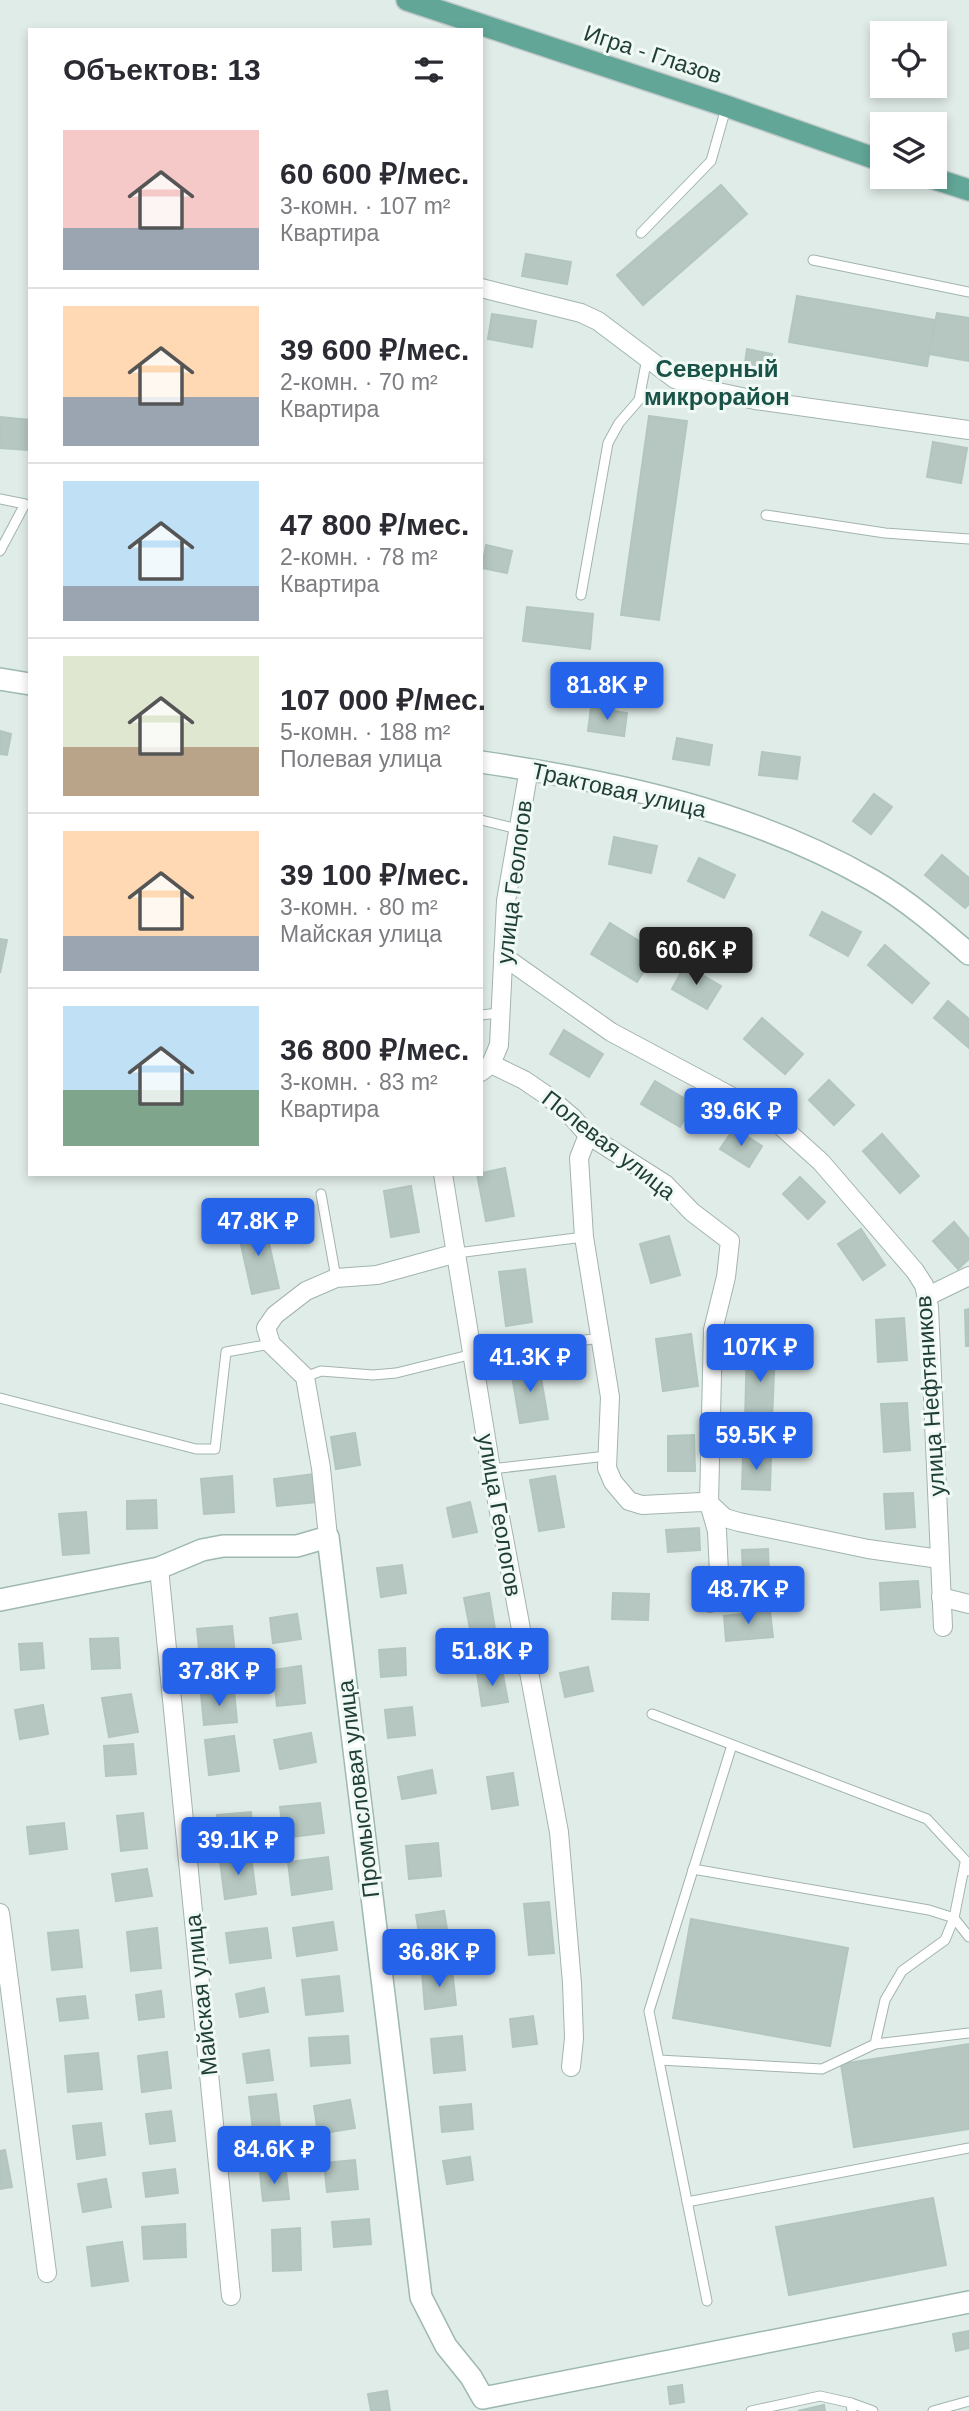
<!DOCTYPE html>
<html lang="ru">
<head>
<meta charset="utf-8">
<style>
	:root { --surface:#fff; --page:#f2f2f3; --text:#2b2b33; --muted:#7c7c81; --line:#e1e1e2; --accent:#2563eb }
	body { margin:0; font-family:Arial,sans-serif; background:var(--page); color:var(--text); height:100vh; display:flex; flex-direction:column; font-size:26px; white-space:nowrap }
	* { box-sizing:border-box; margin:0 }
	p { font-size:23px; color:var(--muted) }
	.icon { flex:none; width:38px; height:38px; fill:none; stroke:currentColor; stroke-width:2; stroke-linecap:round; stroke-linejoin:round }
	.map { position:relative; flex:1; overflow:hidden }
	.details { position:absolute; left:28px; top:28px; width:455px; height:1148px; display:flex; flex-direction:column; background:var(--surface); border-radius:0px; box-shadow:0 4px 10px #0003 }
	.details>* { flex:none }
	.controls { position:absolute; left:870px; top:21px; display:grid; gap:14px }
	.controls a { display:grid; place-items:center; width:77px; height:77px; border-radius:0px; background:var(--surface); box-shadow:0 4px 10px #0003; font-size:35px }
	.price { position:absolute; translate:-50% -60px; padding:0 16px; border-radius:7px; background:var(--accent); color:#fff; font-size:23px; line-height:46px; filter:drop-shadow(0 2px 4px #0008) }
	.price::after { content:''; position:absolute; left:50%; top:42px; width:21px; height:16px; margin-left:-10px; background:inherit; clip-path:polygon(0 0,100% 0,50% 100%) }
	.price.active { background:#222; color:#fff }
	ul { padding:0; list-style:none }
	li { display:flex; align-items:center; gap:21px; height:175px; padding:0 35px }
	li+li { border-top:2px solid var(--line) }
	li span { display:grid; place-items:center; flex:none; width:196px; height:140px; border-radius:0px; color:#555 }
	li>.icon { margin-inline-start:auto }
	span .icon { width:84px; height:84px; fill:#fffc; stroke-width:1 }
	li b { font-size:30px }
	h2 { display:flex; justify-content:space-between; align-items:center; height:84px; padding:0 35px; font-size:30px }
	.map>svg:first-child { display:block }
</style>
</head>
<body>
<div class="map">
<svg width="969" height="2411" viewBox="0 0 969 2411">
	<rect width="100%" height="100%" fill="#e0ece7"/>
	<!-- building -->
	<g fill="#b5c7c0" stroke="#b2c6bf" stroke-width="2">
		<polygon points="721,185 747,214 643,305 617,275"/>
		<polygon points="526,254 571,262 567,284 522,276"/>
		<polygon points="797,296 935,320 927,366 789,342"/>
		<polygon points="937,313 969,318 969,361 929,354"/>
		<polygon points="492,314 536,321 532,347 488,339"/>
		<polygon points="747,349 772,354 769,368 745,363"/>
		<polygon points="649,416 687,421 659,620 621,615"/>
		<polygon points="0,417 30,420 27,450 0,448"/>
		<polygon points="933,442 967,448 961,483 927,477"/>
		<polygon points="486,545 512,551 507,573 482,568"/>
		<polygon points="527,607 593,614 590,649 523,641"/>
		<polygon points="591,707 627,713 624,736 588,731"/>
		<polygon points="0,731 11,734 7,755 0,754"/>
		<polygon points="677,738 712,745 709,765 673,759"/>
		<polygon points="762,752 800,757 797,779 759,775"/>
		<polygon points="874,794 892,807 871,834 853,821"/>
		<polygon points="614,837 657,846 651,873 609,864"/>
		<polygon points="942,855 969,878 969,904 965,908 925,875"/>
		<polygon points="699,858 735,875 724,898 688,881"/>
		<polygon points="822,912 861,932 848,956 810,935"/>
		<polygon points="610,923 657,952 637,982 591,954"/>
		<polygon points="0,939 7,940 0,973"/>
		<polygon points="885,945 929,983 912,1003 868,965"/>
		<polygon points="685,965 721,986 707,1009 672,989"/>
		<polygon points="948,1001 969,1019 969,1048 934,1018"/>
		<polygon points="762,1018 803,1054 785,1074 744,1039"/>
		<polygon points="564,1030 603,1054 589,1077 550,1054"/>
		<polygon points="829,1080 854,1105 834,1125 809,1100"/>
		<polygon points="655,1081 694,1104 680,1127 641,1104"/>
		<polygon points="734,1128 762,1146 749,1167 720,1149"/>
		<polygon points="882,1134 919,1176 900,1193 863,1151"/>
		<polygon points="505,1168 514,1216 486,1221 477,1174"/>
		<polygon points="800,1177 825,1202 808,1219 783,1194"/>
		<polygon points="411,1186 419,1232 391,1237 384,1191"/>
		<polygon points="264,1221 279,1288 252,1294 237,1227"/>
		<polygon points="954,1222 969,1239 969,1259 958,1269 933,1241"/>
		<polygon points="861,1229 885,1265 863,1280 838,1244"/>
		<polygon points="669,1236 680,1275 651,1283 640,1244"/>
		<polygon points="525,1269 532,1322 506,1326 499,1272"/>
		<polygon points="969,1309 969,1346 966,1346 965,1310"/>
		<polygon points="904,1318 907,1360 878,1362 876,1320"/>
		<polygon points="691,1334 698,1386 663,1391 656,1339"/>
		<polygon points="747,1347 775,1348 772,1421 745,1420"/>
		<polygon points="539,1366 548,1419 520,1423 511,1370"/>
		<polygon points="907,1403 910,1450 884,1452 881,1404"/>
		<polygon points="355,1433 360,1465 336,1469 331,1437"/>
		<polygon points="694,1435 695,1471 668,1471 668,1436"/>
		<polygon points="743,1455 771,1456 770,1490 742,1489"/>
		<polygon points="314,1474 317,1502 277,1506 274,1479"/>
		<polygon points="232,1476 234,1512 204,1514 201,1479"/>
		<polygon points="555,1476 564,1527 539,1531 530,1480"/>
		<polygon points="913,1493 915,1527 886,1529 884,1494"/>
		<polygon points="156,1500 157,1528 127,1529 127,1501"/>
		<polygon points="470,1502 477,1532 453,1537 447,1508"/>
		<polygon points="86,1512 89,1553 63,1555 59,1514"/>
		<polygon points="699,1528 700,1550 668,1552 666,1530"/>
		<polygon points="768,1549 769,1575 743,1576 742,1550"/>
		<polygon points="402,1565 406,1593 381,1597 377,1568"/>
		<polygon points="918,1581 920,1607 881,1610 880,1583"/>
		<polygon points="489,1593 495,1629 471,1634 464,1598"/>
		<polygon points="613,1593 649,1594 648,1620 612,1619"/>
		<polygon points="770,1611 773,1637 726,1641 724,1616"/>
		<polygon points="297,1614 301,1639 273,1643 270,1618"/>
		<polygon points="232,1626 235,1655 200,1658 197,1629"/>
		<polygon points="118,1638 120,1668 92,1669 90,1639"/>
		<polygon points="42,1643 44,1668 21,1670 19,1644"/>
		<polygon points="405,1648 406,1675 381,1677 379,1650"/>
		<polygon points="301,1666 305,1703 277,1706 273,1670"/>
		<polygon points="588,1667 593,1691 565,1697 560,1673"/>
		<polygon points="502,1669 508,1702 482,1706 477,1673"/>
		<polygon points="234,1690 237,1722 204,1725 201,1694"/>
		<polygon points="131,1694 138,1732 109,1737 102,1698"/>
		<polygon points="43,1705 48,1734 20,1739 15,1710"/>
		<polygon points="412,1707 415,1735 388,1738 385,1710"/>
		<polygon points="311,1733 316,1762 280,1769 274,1740"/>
		<polygon points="234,1736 239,1771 209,1775 205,1740"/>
		<polygon points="133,1744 136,1774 106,1776 104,1746"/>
		<polygon points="432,1770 436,1793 402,1799 398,1777"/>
		<polygon points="513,1773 518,1805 492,1809 487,1777"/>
		<polygon points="320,1803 324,1833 284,1838 280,1807"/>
		<polygon points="251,1812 253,1839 219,1842 217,1815"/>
		<polygon points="143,1813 147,1848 121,1851 117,1816"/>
		<polygon points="64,1823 67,1849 30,1854 27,1827"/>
		<polygon points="438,1843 441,1876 409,1879 406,1846"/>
		<polygon points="251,1856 256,1894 225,1899 220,1861"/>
		<polygon points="328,1857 332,1889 292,1895 288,1862"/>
		<polygon points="147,1869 152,1896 116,1901 112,1874"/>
		<polygon points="549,1902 554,1953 529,1955 524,1904"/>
		<polygon points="444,1911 448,1935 420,1940 416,1915"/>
		<polygon points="691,1919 848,1948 830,2046 673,2018"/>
		<polygon points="333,1922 337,1950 297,1956 293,1928"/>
		<polygon points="157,1928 161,1968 131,1971 127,1932"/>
		<polygon points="267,1928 271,1958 230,1963 226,1933"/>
		<polygon points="78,1930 82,1967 52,1970 48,1933"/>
		<polygon points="452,1969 456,2005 425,2009 422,1972"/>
		<polygon points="339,1976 343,2011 306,2015 302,1980"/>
		<polygon points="264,1988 268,2012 240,2017 236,1994"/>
		<polygon points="161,1991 164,2017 139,2020 136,1995"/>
		<polygon points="85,1996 88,2018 60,2021 57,1999"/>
		<polygon points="533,2016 537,2044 513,2047 510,2019"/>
		<polygon points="348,2036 350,2063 311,2066 309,2038"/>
		<polygon points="462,2036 465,2070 434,2073 431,2039"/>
		<polygon points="969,2044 969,2129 854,2147 841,2064"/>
		<polygon points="269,2050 273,2080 247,2083 243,2054"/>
		<polygon points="167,2052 171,2088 142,2092 138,2056"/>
		<polygon points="98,2053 102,2089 68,2092 65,2056"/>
		<polygon points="276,2094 281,2135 254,2138 249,2097"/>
		<polygon points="350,2100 355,2128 318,2134 314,2106"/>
		<polygon points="471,2104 473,2129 442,2132 440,2107"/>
		<polygon points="171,2111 175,2141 150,2144 146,2114"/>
		<polygon points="101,2123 105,2155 77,2159 73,2126"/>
		<polygon points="5,2150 12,2187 0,2189 0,2151"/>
		<polygon points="470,2157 473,2180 447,2184 443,2161"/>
		<polygon points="355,2160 358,2189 327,2192 324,2163"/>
		<polygon points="175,2169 178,2193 146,2197 143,2173"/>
		<polygon points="286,2171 289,2199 263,2201 260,2173"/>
		<polygon points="106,2179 111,2207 83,2212 78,2184"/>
		<polygon points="933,2198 946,2265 789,2295 776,2227"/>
		<polygon points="369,2219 371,2244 334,2247 332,2222"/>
		<polygon points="185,2224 186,2257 144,2259 142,2227"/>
		<polygon points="300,2228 301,2270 273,2271 272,2230"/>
		<polygon points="122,2242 128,2281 92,2286 87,2247"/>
		<polygon points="969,2331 969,2348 956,2351 953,2334"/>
		<polygon points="682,2385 684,2402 670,2404 668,2387"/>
		<polygon points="387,2391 390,2411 371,2411 368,2394"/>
		<polygon points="824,2405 825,2411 798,2411"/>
	</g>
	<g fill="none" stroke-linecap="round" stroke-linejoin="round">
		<defs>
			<g id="lane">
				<polyline points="641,233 711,161 726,108"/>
				<polyline points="813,260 969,292"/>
				<polyline points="0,499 25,504 0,551"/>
				<polyline points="766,515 885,533 969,539"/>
				<polyline points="581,595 608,443 619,423 639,400 647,358"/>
				<polyline points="481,820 518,829"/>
				<polyline points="481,1015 499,1013"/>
				<polyline points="321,1194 336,1278"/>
				<polyline points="457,1253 584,1237"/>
				<polyline points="305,1377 321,1371 373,1375 396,1373 473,1354 601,1338"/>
				<polyline points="0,1398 196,1449 215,1449 226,1352 271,1344"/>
				<polyline points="491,1469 607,1456"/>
				<polyline points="652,1714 927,1819 966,1861 969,1871"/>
				<polyline points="693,1869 929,1910 954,1918 969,1937"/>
				<polyline points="875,2044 885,2000 902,1971 945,1940 954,1918 965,1863"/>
				<polyline points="659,2060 822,2069 875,2044 969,2033"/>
				<polyline points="687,2202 969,2148"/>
				<polyline points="707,2301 649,2011 732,1745"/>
				<polyline points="851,2403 873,2411"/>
				<polyline points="751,2411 820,2396 851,2403 852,2411"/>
				<polyline points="933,2411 969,2401"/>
			</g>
			<g id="street">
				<polyline points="481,288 581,313 598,321 675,379 700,388 755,400 969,430"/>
				<polyline points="503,956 611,1032 772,1118 821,1162 915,1271 924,1285 929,1307 943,1627"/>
				<polyline points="491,1064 524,1080 546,1095 572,1117 588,1135 665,1184 692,1212 730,1241 726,1277 713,1330 709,1503 717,1531 719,1573 710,1603"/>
				<polyline points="481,1072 491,1064 499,1045 506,901 529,769"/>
				<polyline points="588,1135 579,1158 584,1237 610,1397 607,1468 613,1482 629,1501 642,1505 702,1502 709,1503 725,1518 739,1522 868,1549 940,1559"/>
				<polyline points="443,1174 491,1469 559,1832 572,1983 574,2038 571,2067"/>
				<polyline points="928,1296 969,1276"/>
				<polyline points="328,1537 321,1468 305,1377 271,1344 266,1328 275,1315 306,1291 336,1278 377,1275 457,1253"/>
				<polyline points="159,1568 231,2296"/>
				<polyline points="941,1597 969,1604"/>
				<polyline points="0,1913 47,2273"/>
			</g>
			<g id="secondary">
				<polyline points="0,679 30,684"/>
				<path d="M481,762C617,782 752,811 872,880C907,900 938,927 969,954"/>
				<polyline points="0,1600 159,1568 202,1550 223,1546 297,1546 328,1537 421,2297 446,2346 471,2377 483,2398 969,2302"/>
			</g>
			<g id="primary">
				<polyline points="407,0 726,106 882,161"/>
				<polyline points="929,177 969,190"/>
			</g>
		</defs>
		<!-- lane casing -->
		<use href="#lane" stroke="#a2b4af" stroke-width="11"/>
		<!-- street casing -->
		<use href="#street" stroke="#a2b4af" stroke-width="20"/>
		<!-- secondary casing -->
		<use href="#secondary" stroke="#9db9b0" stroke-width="24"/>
		<!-- primary casing -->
		<use href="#primary" stroke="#c0c9c7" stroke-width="24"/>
		<!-- lane -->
		<use href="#lane" stroke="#fff" stroke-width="9"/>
		<!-- street -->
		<use href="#street" stroke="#fff" stroke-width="18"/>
		<!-- secondary -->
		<use href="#secondary" stroke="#fff" stroke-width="21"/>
		<!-- primary -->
		<use href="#primary" stroke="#61a697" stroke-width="21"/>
	</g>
	<g text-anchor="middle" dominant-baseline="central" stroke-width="6" stroke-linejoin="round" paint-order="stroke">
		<!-- street labels -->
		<g font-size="23" fill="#1f3e37" stroke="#f1f9f5">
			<text transform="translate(653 54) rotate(18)">Игра - Глазов</text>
			<text transform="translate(619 790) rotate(13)">Трактовая улица</text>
			<text transform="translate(514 882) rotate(-83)">улица Геологов</text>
			<text transform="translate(609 1145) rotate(38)">Полевая улица</text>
			<text transform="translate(930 1396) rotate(-94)">улица Нефтяников</text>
			<text transform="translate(500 1515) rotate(80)">улица Геологов</text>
			<text transform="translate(358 1789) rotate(-97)">Промысловая улица</text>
			<text transform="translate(201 1995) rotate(-96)">Майская улица</text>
		</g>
		<!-- neighbourhood labels -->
		<g font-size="24" font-weight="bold" fill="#195247" stroke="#f1f9f5">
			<text x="717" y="368">Северный<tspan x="717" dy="28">микрорайон</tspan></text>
		</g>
	</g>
</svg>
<div class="controls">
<a><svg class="icon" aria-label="locate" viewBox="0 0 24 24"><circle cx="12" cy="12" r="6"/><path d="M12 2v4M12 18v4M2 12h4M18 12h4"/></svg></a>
<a><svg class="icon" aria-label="layers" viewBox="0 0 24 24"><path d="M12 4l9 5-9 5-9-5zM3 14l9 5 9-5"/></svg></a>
</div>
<b class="price" style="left:607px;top:722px">81.8K ₽</b>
<b class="price active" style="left:696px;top:987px">60.6K ₽</b>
<b class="price" style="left:741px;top:1148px">39.6K ₽</b>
<b class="price" style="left:258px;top:1258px">47.8K ₽</b>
<b class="price" style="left:760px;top:1384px">107K ₽</b>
<b class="price" style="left:530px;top:1394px">41.3K ₽</b>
<b class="price" style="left:756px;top:1472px">59.5K ₽</b>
<b class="price" style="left:748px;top:1626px">48.7K ₽</b>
<b class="price" style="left:492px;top:1688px">51.8K ₽</b>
<b class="price" style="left:219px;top:1708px">37.8K ₽</b>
<b class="price" style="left:238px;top:1877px">39.1K ₽</b>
<b class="price" style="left:439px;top:1989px">36.8K ₽</b>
<b class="price" style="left:274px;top:2186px">84.6K ₽</b>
<section class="details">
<h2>Объектов: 13<svg class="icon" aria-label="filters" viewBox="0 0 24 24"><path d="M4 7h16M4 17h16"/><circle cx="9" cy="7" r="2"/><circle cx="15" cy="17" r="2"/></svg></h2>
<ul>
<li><span style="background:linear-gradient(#f6c9c9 70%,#9aa5b1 0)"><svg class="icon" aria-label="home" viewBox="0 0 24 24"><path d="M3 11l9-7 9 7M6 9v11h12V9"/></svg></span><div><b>60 600 ₽/мес.</b><p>3-комн. · 107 m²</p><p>Квартира</p></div></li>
<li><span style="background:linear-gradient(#ffd9b3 65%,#9aa5b1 0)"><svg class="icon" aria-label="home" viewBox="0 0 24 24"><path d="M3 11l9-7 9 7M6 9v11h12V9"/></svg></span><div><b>39 600 ₽/мес.</b><p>2-комн. · 70 m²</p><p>Квартира</p></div></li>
<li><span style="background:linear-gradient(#bfe0f5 75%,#9aa5b1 0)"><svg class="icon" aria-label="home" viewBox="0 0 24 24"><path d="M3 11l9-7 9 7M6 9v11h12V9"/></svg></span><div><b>47 800 ₽/мес.</b><p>2-комн. · 78 m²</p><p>Квартира</p></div></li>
<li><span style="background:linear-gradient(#dfe7d0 65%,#b9a48a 0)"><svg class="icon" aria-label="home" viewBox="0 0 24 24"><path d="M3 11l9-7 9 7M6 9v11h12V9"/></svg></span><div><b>107 000 ₽/мес.</b><p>5-комн. · 188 m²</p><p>Полевая улица</p></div></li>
<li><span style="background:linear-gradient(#ffd9b3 75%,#9aa5b1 0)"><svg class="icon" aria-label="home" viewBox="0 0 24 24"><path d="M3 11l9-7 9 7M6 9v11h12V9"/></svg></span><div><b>39 100 ₽/мес.</b><p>3-комн. · 80 m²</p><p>Майская улица</p></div></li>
<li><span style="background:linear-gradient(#bfe0f5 60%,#7fa58c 0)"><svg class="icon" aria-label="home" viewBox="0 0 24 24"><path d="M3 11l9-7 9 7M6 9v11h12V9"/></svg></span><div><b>36 800 ₽/мес.</b><p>3-комн. · 83 m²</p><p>Квартира</p></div></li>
</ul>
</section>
</div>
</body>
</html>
